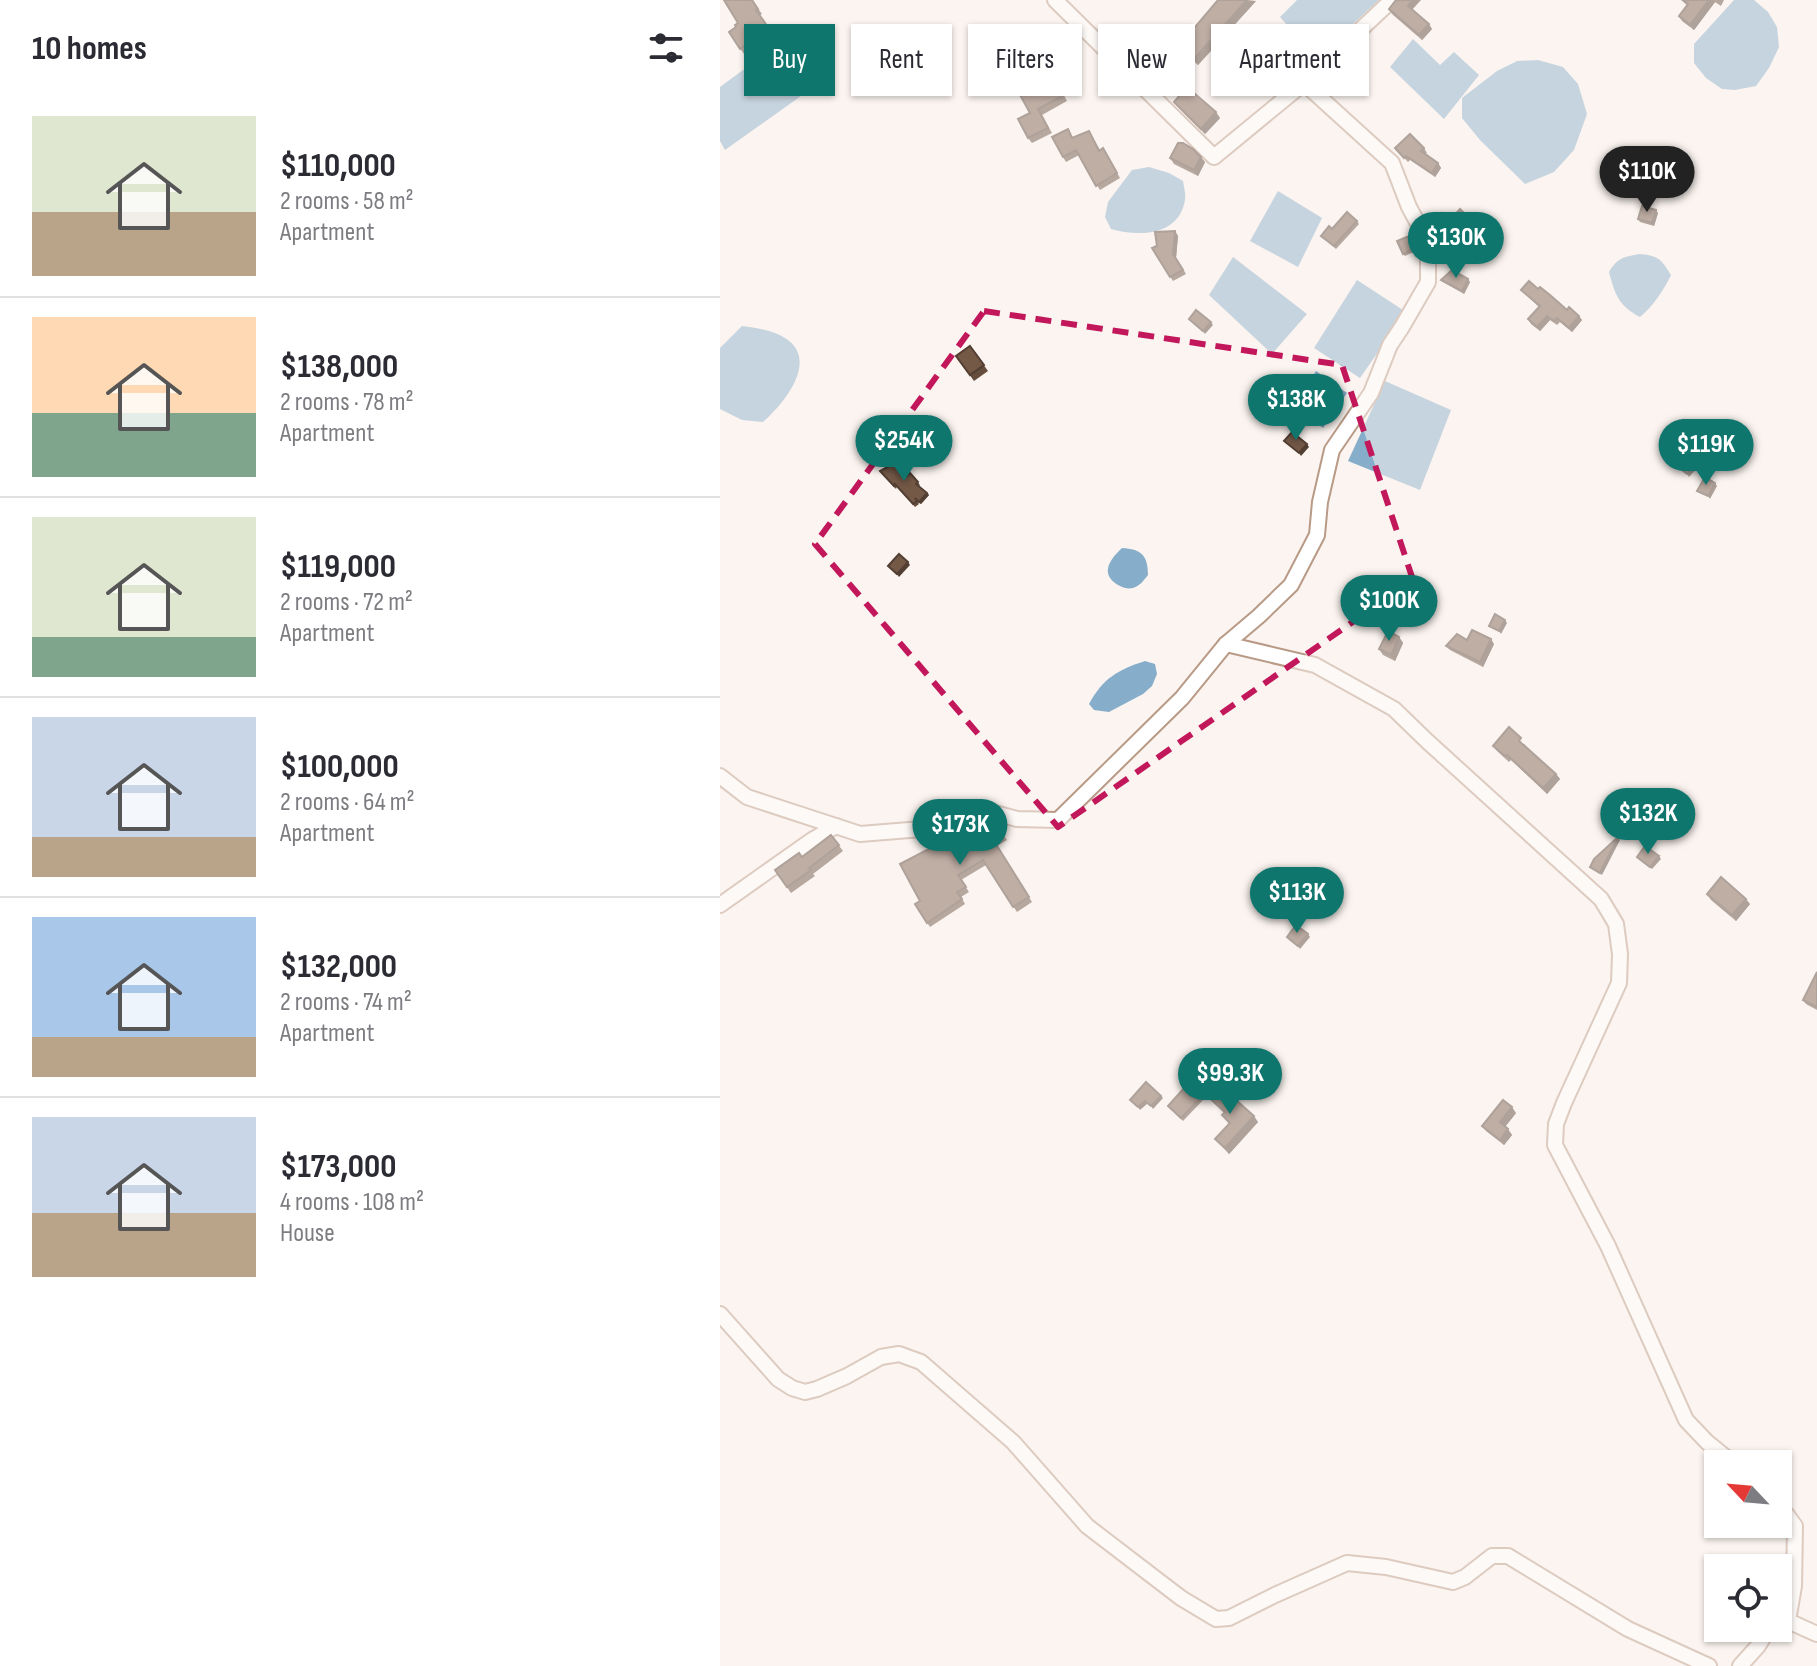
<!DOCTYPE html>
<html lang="en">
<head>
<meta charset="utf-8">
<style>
	:root { --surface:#fff; --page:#f7f7f7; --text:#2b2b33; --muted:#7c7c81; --line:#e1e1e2; --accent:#0f766e }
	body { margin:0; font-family:"Sofia Sans Condensed",sans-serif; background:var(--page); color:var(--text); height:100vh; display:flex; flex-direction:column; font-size:30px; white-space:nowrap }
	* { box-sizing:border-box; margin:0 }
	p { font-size:26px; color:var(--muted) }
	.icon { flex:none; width:44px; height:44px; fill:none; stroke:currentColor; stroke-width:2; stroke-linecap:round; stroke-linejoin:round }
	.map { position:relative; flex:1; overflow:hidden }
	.panel { display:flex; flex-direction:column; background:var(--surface); width:720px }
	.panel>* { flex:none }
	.top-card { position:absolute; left:24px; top:24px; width:760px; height:72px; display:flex; gap:16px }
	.needle { width:52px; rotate:296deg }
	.fabs { position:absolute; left:984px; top:1450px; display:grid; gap:16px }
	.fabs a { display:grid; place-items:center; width:88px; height:88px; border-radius:0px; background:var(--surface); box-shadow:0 2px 6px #0004; font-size:40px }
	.price { position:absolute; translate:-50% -68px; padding:0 18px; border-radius:28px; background:var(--accent); color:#fff; font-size:26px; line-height:52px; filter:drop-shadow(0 2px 4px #0008) }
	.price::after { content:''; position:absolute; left:50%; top:48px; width:24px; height:18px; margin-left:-12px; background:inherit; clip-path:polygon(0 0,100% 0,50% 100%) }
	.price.current { background:#222; color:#fff }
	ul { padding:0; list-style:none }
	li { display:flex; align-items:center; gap:24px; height:200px; padding:0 32px }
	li+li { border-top:2px solid var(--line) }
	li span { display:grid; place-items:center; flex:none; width:224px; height:160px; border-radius:0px; color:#555 }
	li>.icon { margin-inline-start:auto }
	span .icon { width:96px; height:96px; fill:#fffc; stroke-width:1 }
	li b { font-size:34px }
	h2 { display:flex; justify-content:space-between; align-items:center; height:96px; padding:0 32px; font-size:34px }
	.chip { padding:0 28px; border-radius:0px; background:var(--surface); box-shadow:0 2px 6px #0004; font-size:28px; line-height:72px }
	.chip.current { background:var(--accent); color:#fff }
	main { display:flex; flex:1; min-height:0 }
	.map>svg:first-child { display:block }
</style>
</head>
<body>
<main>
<section class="panel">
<h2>10 homes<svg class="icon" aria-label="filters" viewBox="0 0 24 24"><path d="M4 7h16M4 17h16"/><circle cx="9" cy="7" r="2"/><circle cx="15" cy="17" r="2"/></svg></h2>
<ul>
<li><span style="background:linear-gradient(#dfe7d0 60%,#b9a48a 0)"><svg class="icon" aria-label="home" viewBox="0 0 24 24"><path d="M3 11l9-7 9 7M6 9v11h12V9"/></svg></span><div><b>$110,000</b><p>2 rooms · 58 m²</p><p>Apartment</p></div></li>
<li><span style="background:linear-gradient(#ffd9b3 60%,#7fa58c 0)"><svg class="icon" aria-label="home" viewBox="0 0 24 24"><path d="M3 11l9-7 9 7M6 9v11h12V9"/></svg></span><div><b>$138,000</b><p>2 rooms · 78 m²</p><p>Apartment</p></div></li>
<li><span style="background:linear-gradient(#dfe7d0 75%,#7fa58c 0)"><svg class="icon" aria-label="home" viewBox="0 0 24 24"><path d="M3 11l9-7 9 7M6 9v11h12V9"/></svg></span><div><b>$119,000</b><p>2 rooms · 72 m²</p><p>Apartment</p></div></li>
<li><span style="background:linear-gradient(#c9d6e8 75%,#b9a48a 0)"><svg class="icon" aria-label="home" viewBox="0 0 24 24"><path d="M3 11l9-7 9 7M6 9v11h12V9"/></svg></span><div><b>$100,000</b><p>2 rooms · 64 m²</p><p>Apartment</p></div></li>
<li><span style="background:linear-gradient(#a9c7e8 75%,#b9a48a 0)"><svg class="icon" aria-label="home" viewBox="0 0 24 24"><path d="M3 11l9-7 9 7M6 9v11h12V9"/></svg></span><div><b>$132,000</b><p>2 rooms · 74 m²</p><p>Apartment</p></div></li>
<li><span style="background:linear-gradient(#c9d6e8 60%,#b9a48a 0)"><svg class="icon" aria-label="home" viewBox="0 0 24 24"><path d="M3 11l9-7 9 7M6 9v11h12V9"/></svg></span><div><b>$173,000</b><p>4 rooms · 108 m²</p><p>House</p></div></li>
</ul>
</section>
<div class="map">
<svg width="1097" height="1666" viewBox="0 0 1097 1666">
	<rect width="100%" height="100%" fill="#fbf4f0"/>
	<!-- water -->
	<g fill="#86adc9">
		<polygon points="577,0 659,0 596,58 560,17"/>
		<polygon points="1014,0 1034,0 1048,12 1057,27 1059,47 1049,68 1036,86 1015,90 1002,89 986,78 974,63 974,44"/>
		<polygon points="693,39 720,65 734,52 759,75 724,119 670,67"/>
		<polygon points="50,50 81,96 5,150 0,141 0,87"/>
		<polygon points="818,60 843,67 858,84 867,114 854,150 834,172 805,184 760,140 742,118 742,98 777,71 797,61"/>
		<path d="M429,167L449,173L463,181C464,187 466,195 465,200C459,236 419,237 391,229L385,217L388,202L412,170Z"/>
		<polygon points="558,191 602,218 578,267 530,241"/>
		<path d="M920,254C939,256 941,259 951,275C943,291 934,305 920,317C899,306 895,295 889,272C898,257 904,257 920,254Z"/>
		<polygon points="513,257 587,314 552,354 489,295"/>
		<polygon points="637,280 686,312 640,378 594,348"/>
		<path d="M22,326C36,328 53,330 65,338C100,360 64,404 43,422L22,420L0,409V348Z"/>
		<polygon points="596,371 627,393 603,428 575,406"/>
		<polygon points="665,381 731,410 700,490 628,461"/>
		<path d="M402,548C421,549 428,555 428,575C424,580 420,586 413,588C408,589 404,588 400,586C379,575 389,560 402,548Z"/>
		<path d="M425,661L435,664L437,674L432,686L423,694L389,712L374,710L369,704C383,678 398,670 425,661Z"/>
	</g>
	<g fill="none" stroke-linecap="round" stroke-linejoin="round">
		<defs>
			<g id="minor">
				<polyline points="335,0 494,157 584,83 672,0"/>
				<polyline points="506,644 595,665 674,709 707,741 881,899 896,924 900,954 899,983 844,1103 836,1124 835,1145 888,1246 966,1420 987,1442 1014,1464"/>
				<polyline points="0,776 27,797 140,834 202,829 260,809 297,819 338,820 462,698 506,644 539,616 571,585 597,535 600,502 612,450 651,393 670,345 682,327 708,282 708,242 689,207 672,163 584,83"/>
				<polyline points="0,905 92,840 116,826"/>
				<polyline points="0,1314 58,1379 72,1388 85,1392 97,1389 127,1376 161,1357 179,1354 201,1362 293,1442 367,1526 461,1598 496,1619 509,1618 555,1595 627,1563 666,1567 733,1582 745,1577 772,1556 788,1556 908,1629 989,1666"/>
				<polyline points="1058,1503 1075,1526 1074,1586 1068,1621"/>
				<polyline points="1058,1622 1068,1621 1097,1634"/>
				<polyline points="1020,1666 1038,1646 1049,1628"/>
			</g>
		</defs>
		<!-- minor casing -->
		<use href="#minor" stroke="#b89a86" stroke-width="18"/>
		<!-- minor -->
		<use href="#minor" stroke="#fff" stroke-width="14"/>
	</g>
	<!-- wall -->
	<g fill="#654d3d">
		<polygon points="32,0 42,14 40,15 54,35 24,54 9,32 16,27"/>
		<polygon points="961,0 1004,0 1001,6 995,2 974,30 962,21 959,16 967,5"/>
		<polygon points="536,1 478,65 463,52 459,46"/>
		<polygon points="669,9 712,29 702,40 672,14"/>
		<polygon points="337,82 347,101 322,115 332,133 312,143 308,138 310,113"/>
		<polygon points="454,102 500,118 485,134 458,107"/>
		<polygon points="369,131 380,150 383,148 400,178 380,190 359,155 346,162 343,157 353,138"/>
		<polygon points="675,148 704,148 707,153 705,154 718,163 721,168 715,177 690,160 688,162"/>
		<polygon points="450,158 485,162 478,176 454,164"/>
		<polygon points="938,213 934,226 920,222 918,219"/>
		<polygon points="637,221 639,224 616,249 601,236 612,229"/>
		<polygon points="728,223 758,227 760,230 749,240 759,247 750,258 718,242 716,239"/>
		<polygon points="455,231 458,236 456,258 466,274 453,281 432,248"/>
		<polygon points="691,239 696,251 685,256 683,254"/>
		<polygon points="721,280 750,282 744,294 723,282"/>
		<polygon points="818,289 862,320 852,332 840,322 837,325 830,320 820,331 811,324 808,319 819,307 801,290"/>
		<polygon points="250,346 268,371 254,381 236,356"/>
		<polygon points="183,473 187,476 190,473 200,485 199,486 209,495 201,504 197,501 199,504 195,507 177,486 176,489 162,474"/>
		<polygon points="679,637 683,643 675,661 663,655 659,649"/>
		<polygon points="774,644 763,667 730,650 726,646"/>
		<polygon points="805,744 804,746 836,774 840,779 827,794 791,760 789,762 777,751 773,746"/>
		<polygon points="272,819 287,840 277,846 312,902 297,912 266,865 241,880 249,892 241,897 245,904 210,927 195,904 200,901 232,837"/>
		<polygon points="111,835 123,851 93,874 95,876 71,893 55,870 82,857"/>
		<polygon points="987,894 1030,904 1016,921 991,900"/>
		<polygon points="1097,972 1097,1010 1086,1004 1083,1000"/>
		<polygon points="489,1089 490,1091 514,1103 538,1122 509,1154 495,1139 509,1124 502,1115 504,1113 487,1096 463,1121 448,1106"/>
		<polygon points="796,1113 785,1127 792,1135 784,1145 766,1131 762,1126"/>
	</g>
	<!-- shaded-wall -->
	<g fill="#523e32">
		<polygon points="527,0 536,1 478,65 474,59"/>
		<polygon points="693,0 701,0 691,11 688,6"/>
		<polygon points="989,0 993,0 995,2 974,30 970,25"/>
		<polygon points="709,24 712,29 702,40 699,35"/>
		<polygon points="466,55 470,61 449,84 445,79"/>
		<polygon points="496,112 500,118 485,134 481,129"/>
		<polygon points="481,157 485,162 478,176 474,170"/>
		<polygon points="718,163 721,168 715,177 712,173"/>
		<polygon points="936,210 938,213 934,226 932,223"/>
		<polygon points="455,231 458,236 456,258 466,274 453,254"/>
		<polygon points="757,244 759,247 750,258 748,255"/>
		<polygon points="748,279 750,282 744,294 742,291"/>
		<polygon points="827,316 830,320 820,331 817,327"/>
		<polygon points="859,316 862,320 852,332 849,328"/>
		<polygon points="491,322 493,325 485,334 483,331"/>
		<polygon points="974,430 978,435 966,449 962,443"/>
		<polygon points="587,444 589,447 581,456 579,453"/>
		<polygon points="978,463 980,465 969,477 967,474"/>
		<polygon points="995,483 997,486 990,499 988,496"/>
		<polygon points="207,493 209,495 201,504 199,502"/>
		<polygon points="188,562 190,565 179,577 177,574"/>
		<polygon points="785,620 787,623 781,634 779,631"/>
		<polygon points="679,637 683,643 675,661 671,655"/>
		<polygon points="771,639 774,644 763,667 760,662"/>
		<polygon points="836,774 840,779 827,794 823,788"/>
		<polygon points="898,837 900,840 882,875 880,873"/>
		<polygon points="939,856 941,859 932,869 930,867"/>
		<polygon points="1026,899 1030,904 1016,921 1012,915"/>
		<polygon points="588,934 590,937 580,949 578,946"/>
		<polygon points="441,1096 443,1098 433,1109 431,1106"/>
		<polygon points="425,1101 427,1104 420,1110 418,1107"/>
		<polygon points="792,1107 796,1113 784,1128 780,1122"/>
		<polygon points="534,1116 538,1122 509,1154 505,1148"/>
		<polygon points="788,1129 792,1135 784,1145 780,1140"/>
	</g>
	<!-- building -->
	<g fill="#755947" stroke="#523e32" stroke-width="2">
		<polygon points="4,0 32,0 38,9 36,10 50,30 20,49 9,32 16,27 15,25 18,23"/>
		<polygon points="498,0 527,0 474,59 459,46"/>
		<polygon points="676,0 693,0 688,6 709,24 699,35 669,9"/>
		<polygon points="963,0 989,0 970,25 959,16 968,4"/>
		<polygon points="457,47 466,55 445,79 436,71"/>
		<polygon points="333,77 343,96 318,109 328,128 308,138 298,119 310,113 299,93"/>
		<polygon points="467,87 496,112 481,129 454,102"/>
		<polygon points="348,129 352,138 369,131 379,151 383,148 397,173 376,186 356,150 343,157 332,137"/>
		<polygon points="690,134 704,148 701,151 718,163 712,173 686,156 684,158 675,148"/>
		<polygon points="458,143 463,143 473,149 481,157 474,170 450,158"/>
		<polygon points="922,206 936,210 932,223 918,219"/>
		<polygon points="740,209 758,227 745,239 757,244 748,255 716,239 714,234 717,229 711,220 721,213 728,223"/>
		<polygon points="627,212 637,221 614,246 601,236 609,226 612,229"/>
		<polygon points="455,231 453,254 463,270 450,277 432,248 437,246 435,232"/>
		<polygon points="689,236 694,248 683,254 677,241"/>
		<polygon points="732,270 748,279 742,291 721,280"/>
		<polygon points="809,281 818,289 820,287 830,295 847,310 849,307 859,316 849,328 837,318 834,321 827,316 817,327 808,319 820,306 801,290"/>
		<polygon points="476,310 491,322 483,331 469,319"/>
		<polygon points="250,346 264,365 250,375 236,356"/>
		<polygon points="963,420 974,430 962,443 951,434"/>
		<polygon points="572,432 587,444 579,453 564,441"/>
		<polygon points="960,448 978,463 967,474 950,460"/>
		<polygon points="177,462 182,473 187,476 190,473 198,482 196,484 207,493 199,502 195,498 197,501 193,504 175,484 174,486 160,471"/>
		<polygon points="985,477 995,483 988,496 977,491"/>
		<polygon points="179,554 188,562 177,574 168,566"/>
		<polygon points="775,614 785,620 779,631 769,626"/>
		<polygon points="752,630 771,639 760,662 726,646 737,634 747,640"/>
		<polygon points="668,631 679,637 671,655 659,649"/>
		<polygon points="789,727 801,738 799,741 836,774 823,788 787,755 785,756 773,746"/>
		<polygon points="256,815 272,819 283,835 274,841 309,897 293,907 263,860 238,875 246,887 237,892 242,899 207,923 195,904 200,901 180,864 232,837 230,833"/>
		<polygon points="111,835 119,845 89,868 91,870 67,887 55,870 79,853 82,857"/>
		<polygon points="898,837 880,873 870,867 874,859"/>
		<polygon points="925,846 939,856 930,867 917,857"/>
		<polygon points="1001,877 1026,899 1012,915 987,894"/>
		<polygon points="576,925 588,934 578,946 567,937"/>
		<polygon points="1097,972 1097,1007 1083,1000"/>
		<polygon points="475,1076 489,1089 461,1118 448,1106"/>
		<polygon points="426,1082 441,1096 431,1106 425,1101 418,1107 410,1100"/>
		<polygon points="495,1085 514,1103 516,1100 534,1116 505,1148 495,1139 510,1123 502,1115 505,1112 486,1095"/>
		<polygon points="783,1100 792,1107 780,1122 788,1129 780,1140 762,1126"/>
	</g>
	<!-- marked area -->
	<path d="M0 0H1097V1666H0ZM264,311L622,365L693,580L338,827L95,544Z" fill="#fbf4f0" fill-opacity=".55" fill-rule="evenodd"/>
	<path fill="none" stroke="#c2185b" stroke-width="6" stroke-dasharray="16 10" stroke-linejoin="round" d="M264,311L622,365L693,580L338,827L95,544Z"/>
</svg>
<div class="fabs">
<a><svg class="needle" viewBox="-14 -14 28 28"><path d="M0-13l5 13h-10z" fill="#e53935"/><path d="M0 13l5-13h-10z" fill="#7c7c81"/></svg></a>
<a><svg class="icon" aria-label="locate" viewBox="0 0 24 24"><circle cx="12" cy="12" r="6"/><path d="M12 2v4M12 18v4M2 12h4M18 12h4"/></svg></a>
</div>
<b class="price current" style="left:927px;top:214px">$110K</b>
<b class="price" style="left:736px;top:280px">$130K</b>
<b class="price" style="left:576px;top:442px">$138K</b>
<b class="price" style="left:184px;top:483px">$254K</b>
<b class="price" style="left:986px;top:487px">$119K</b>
<b class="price" style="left:669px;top:643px">$100K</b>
<b class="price" style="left:928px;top:856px">$132K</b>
<b class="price" style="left:240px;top:867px">$173K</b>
<b class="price" style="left:577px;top:935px">$113K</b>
<b class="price" style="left:510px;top:1116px">$99.3K</b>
<div class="top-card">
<a class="chip current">Buy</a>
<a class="chip">Rent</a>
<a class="chip">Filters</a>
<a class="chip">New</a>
<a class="chip">Apartment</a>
</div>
</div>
</main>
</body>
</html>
